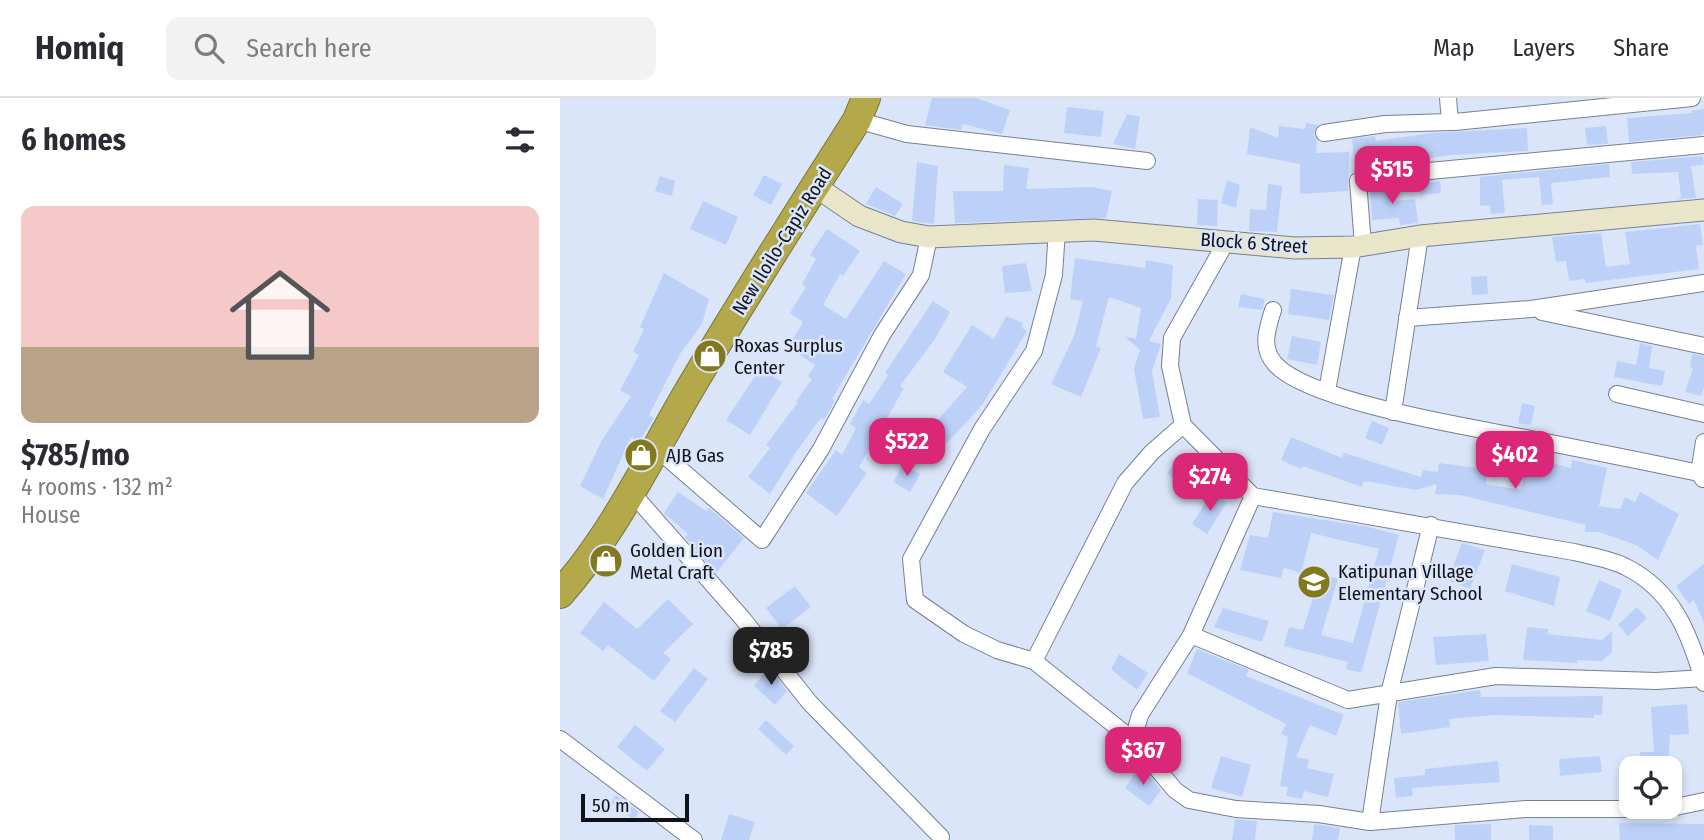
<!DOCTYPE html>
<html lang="en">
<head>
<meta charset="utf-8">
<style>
	:root { --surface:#fff; --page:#f2f2f3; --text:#2b2b33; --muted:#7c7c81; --line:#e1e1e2; --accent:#db2777 }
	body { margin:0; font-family:"Fira Sans Condensed",sans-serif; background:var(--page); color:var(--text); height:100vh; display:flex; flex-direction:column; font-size:26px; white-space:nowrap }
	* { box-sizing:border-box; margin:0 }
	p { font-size:23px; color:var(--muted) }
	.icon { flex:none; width:38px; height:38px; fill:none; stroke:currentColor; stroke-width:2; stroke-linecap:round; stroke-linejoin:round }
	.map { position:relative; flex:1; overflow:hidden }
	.details { display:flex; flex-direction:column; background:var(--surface); width:560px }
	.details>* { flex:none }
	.buttons { position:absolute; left:1059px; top:658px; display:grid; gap:14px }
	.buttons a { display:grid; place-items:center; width:63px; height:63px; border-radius:14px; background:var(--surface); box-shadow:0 4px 10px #0003; font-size:35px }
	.scale { position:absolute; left:21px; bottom:18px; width:108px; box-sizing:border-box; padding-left:7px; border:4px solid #0f1219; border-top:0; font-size:19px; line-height:24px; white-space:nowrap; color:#0f1219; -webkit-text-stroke:5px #dbe5f9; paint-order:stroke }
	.price { position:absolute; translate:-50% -60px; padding:0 16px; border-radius:14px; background:var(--accent); color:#fff; font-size:23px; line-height:46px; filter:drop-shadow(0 2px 4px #0008) }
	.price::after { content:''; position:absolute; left:50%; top:42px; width:21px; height:16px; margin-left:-10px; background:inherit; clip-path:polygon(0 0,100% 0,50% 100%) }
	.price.selected { background:#222; color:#fff }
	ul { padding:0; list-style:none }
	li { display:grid; align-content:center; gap:14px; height:371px; padding:0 21px }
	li+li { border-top:2px solid var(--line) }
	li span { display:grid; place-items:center; height:217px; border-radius:14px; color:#555 }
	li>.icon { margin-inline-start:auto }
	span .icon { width:126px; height:126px; fill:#fffc; stroke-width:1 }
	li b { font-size:30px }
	h2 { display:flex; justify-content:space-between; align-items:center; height:84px; padding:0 21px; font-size:30px }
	header { display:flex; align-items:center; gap:42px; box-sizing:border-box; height:98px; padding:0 35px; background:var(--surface); border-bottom:2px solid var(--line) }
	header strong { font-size:33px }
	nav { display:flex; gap:38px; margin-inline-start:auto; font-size:24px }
	.search { width:490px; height:63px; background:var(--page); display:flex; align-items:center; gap:18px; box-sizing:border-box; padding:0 24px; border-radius:14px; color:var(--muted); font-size:26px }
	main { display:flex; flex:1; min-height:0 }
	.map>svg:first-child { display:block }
</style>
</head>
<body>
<header>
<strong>Homiq</strong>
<div class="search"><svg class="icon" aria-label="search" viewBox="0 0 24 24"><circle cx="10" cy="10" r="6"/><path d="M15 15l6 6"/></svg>Search here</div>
<nav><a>Map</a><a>Layers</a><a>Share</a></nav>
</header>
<main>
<section class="details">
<h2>6 homes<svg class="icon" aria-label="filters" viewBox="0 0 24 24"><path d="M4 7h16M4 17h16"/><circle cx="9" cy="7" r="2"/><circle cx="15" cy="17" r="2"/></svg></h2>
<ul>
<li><span style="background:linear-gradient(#f6c9c9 65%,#b9a48a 0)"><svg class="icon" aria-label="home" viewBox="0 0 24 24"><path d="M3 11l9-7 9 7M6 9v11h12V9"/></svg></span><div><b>$785/mo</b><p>4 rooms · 132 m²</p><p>House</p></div></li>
</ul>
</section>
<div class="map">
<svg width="1144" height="742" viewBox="0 0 1144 742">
	<rect width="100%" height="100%" fill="#dbe5f9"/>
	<!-- building -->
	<g fill="#bdd1f8">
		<polygon points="372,0 416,0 450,12 442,36 403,26 401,32 365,27"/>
		<polygon points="507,9 544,13 541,39 504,35"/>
		<polygon points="1144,11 1144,34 1141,37 1069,44 1067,20 1132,15 1131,13"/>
		<polygon points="567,16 580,19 575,51 553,46"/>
		<polygon points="746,25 758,27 754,36 757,43 756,55 789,54 788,93 740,96 740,66 687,56 690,29 718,40 719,28 745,31"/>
		<polygon points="1046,28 1048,46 1027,47 1025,30"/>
		<polygon points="967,30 968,53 890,57 825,67 824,59 794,61 792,41 815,38 816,43 871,35"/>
		<polygon points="1143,58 1144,67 1131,68 1136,100 1117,101 1121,99 1118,74 1072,76 1071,64"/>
		<polygon points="357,64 378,68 374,126 352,123"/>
		<polygon points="1049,66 1050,79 991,85 993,106 982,107 979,79 942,82 945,115 931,116 930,107 920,108 920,79"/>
		<polygon points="444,67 469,70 466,91 532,89 552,93 546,120 395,125 393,93 443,93"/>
		<polygon points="204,77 222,86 211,107 193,97"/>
		<polygon points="100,78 115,83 112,98 95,93"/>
		<polygon points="667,82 680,87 676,110 661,105"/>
		<polygon points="880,83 881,95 860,97 858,85"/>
		<polygon points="708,86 722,88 717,134 689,133 690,111 706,112"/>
		<polygon points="831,87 833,103 855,101 858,125 840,127 839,120 812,122 810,89"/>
		<polygon points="316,89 343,106 335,118 306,106"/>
		<polygon points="638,101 658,102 657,128 637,127"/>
		<polygon points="143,103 178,119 166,147 130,131"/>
		<polygon points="1140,126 1143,147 1136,148 1139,171 1025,185 1025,181 1009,183 1006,163 996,164 992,139 1041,135 1046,169 1070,166 1065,134"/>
		<polygon points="267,131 300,153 283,178 280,176 263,207 286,221 324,163 346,176 272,301 275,303 264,322 261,320 238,351 210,396 188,379 210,350 206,347 238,304 236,303 252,281 248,278 255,267 228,249 243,224 230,215 246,189 242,186 256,161 250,157"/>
		<polygon points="515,160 585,170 586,162 613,167 611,200 589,243 601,246 592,273 600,319 583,321 574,271 580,252 564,238 576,241 581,210 549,199 536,248 541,250 521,299 491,286 514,238 523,203 510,201"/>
		<polygon points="466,165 472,193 445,195 442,168"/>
		<polygon points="104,175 149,201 142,226 120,256 89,317 94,320 79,344 71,339 43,401 20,388 42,342 71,298 60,292 79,257 73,254 84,231 80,229"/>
		<polygon points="927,178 928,196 912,197 911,179"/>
		<polygon points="731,191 774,197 769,222 728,216"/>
		<polygon points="681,196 705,201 702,212 678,209"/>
		<polygon points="373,203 390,214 375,241 340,288 344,290 299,369 307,375 277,418 246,395 276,352 282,357 296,330 290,326 303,302 309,306 328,277 325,275"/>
		<polygon points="446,218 463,225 462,230 467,233 423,306 386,346 369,332 407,289 383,274 412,227 434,241"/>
		<polygon points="732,238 761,244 757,267 727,261"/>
		<polygon points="1080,245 1092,248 1089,270 1105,273 1102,288 1054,279 1057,263 1076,267"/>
		<polygon points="1132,256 1144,258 1144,290 1141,298 1125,294 1133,270 1130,269"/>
		<polygon points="200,271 222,284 190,337 166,322"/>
		<polygon points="962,305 975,308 971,327 958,325"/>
		<polygon points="812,323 829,330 822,347 805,340"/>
		<polygon points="731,339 782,360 784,355 861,379 863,372 878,374 879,365 927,371 926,386 961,392 966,369 949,365 952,350 984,354 982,363 1011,370 1012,362 1047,370 1039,408 1060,411 1065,399 1075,404 1080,394 1119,416 1098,462 1076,447 1039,434 1024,434 1026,427 900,397 875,396 877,386 856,392 804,383 802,389 743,368 741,371 721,362"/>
		<polygon points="624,355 643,371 625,391 607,375"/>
		<polygon points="343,367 360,376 350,394 333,384"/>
		<polygon points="118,394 146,413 149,410 184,440 156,475 125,439 128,436 104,415"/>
		<polygon points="652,394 667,404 647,436 632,426"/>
		<polygon points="713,414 809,429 839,437 801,575 786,571 788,564 724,548 729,529 743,532 756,490 740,485 743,470 778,481 761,537 793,545 819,451 751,435 741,475 724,470 721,480 680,472 690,437 708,440"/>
		<polygon points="902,445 925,452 910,491 888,482"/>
		<polygon points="952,466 1000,479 994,508 945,493"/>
		<polygon points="1144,466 1144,525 1134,502 1129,506 1116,488"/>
		<polygon points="1039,482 1062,492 1050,523 1026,513"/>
		<polygon points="235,488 251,509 222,531 206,510"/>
		<polygon points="108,501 133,526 103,555 111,561 94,583 48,547 43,553 20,535 44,504 77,531"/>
		<polygon points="1077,509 1087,520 1068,538 1058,527"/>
		<polygon points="663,510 709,523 702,544 654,529"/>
		<polygon points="967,529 988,531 988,536 1042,542 1052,533 1052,554 1042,563 1017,562 1017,565 963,562"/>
		<polygon points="926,536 929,563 876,567 873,539"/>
		<polygon points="637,551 689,572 686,578 784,617 776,638 750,627 736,659 749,661 747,670 774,676 768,699 744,693 742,701 726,698 728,689 720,688 728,639 721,636 726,626 627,575"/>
		<polygon points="559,556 588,575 577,592 551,571"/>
		<polygon points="134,570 148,581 115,624 100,613"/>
		<polygon points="209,570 227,593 215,607 194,588"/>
		<polygon points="920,592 921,599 1043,598 1042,617 1034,617 1034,620 934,617 889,621 890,629 841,636 838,604"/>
		<polygon points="1127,606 1129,636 1110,637 1108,670 1079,670 1080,654 1094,654 1091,609"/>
		<polygon points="206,622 234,648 226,657 198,631"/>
		<polygon points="75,627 105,651 87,673 57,649"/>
		<polygon points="661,658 691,667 682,699 651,690"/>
		<polygon points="1040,658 1042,674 1000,678 999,661"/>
		<polygon points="938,663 940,684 852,690 853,698 836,700 834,680 865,677 865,671"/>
		<polygon points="581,668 601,692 589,708 565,690"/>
		<polygon points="56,697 79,714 74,722 51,704"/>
		<polygon points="169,716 195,724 189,742 161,742"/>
		<polygon points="675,721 697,723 695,742 672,742"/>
		<polygon points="1059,725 1144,726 1144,742 1060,742"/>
		<polygon points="754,726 780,730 778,742 752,742"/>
		<polygon points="931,726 931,742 895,742 895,727"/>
		<polygon points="969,727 993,728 993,742 969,742"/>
	</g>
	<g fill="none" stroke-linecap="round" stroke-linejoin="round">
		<defs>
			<g id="street">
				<polyline points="888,0 890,24 895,24 1132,0"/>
				<polyline points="297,22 347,36 587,63"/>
				<polyline points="764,35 825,26 890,24"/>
				<polyline points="497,132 494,177 474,253 422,331 351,461 355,502 404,536 437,552 474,563 573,642 615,692 629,702 676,711 759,716 810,724 966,711 1106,711 1144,703"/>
				<path d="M666,144L612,240L610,268L623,327L693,398L1014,454C1030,458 1051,461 1066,469C1114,493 1130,537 1144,585"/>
				<polyline points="803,147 798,83 806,79 1144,47"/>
				<path d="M713,212C707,232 700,250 716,267C750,303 903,328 955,338C1016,350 1078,362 1139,375"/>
				<polyline points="982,214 1144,248"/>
				<polyline points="847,220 971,211 1144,185"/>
				<polyline points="767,293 793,149"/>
				<polyline points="1057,296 1144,316"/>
				<polyline points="833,314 860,138"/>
				<polyline points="97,351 202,442 261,351 322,237 361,177 369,139"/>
				<polyline points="1143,381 1139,375 1144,344"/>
				<polyline points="73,396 183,521 250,605 381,739"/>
				<polyline points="631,537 788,602 936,578 1096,583 1144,580"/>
				<polyline points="474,563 565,385 592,354 623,327"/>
				<polyline points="0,641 134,742"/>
				<polyline points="573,642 580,617 631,537 693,398"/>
				<polyline points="810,724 829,596 871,427"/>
			</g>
			<polyline id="secondary" points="255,88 299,118 341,134 369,139 534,132 735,150 793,149 860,138 1144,112"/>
			<path id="highway" d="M0,496C55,434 89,360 131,289C184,199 241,110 297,22L306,0"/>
		</defs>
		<!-- street casing -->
		<use href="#street" stroke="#768092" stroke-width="18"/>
		<!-- secondary casing -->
		<use href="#secondary" stroke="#768092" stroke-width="23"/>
		<!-- highway casing -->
		<use href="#highway" stroke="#7a7439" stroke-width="30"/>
		<!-- street -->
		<use href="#street" stroke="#fff" stroke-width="16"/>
		<!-- secondary -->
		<use href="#secondary" stroke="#e8e5c9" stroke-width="21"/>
		<!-- highway -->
		<use href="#highway" stroke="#b4a94a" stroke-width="28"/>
	</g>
	<!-- icons -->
	<defs>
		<symbol id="shop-disc" viewBox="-11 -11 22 22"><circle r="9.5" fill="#82781d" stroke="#dbe5f9"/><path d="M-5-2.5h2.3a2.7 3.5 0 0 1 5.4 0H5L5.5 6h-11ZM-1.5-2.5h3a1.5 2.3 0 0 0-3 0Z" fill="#fff"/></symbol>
		<symbol id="school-disc" viewBox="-11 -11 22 22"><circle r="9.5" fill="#82781d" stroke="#dbe5f9"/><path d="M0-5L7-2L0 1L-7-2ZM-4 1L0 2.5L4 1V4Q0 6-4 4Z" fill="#fff"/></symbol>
	</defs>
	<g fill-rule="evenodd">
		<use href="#shop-disc" x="131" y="239" width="38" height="38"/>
		<use href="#shop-disc" x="62" y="338" width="38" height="38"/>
		<use href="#shop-disc" x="27" y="444" width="38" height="38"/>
		<use href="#school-disc" x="735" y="465" width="38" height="38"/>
	</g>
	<g text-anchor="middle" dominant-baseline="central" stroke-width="5" stroke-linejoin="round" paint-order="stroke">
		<!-- street labels -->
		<g font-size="19" fill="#0f1219" stroke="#dbe5f9">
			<text transform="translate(222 143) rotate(-58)">New Iloilo-Capiz Road</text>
			<text transform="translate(694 145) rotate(4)">Block 6 Street</text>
		</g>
		<!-- poi labels -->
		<g font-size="19" fill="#0f1219" stroke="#dbe5f9" text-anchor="start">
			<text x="174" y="247">Roxas Surplus<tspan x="174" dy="22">Center</tspan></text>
			<text x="106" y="357">AJB Gas</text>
			<text x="70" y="452">Golden Lion<tspan x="70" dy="22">Metal Craft</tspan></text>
			<text x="778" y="473">Katipunan Village<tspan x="778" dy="22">Elementary School</tspan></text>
		</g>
	</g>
</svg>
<div class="buttons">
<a><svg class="icon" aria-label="locate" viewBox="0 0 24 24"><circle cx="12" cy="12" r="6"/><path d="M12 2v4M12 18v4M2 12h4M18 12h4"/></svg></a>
</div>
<div class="scale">50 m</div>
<b class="price" style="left:832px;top:108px">$515</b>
<b class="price" style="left:347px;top:380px">$522</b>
<b class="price" style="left:955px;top:393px">$402</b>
<b class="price" style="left:650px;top:415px">$274</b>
<b class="price selected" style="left:211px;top:589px">$785</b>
<b class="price" style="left:583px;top:689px">$367</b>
</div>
</main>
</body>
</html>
